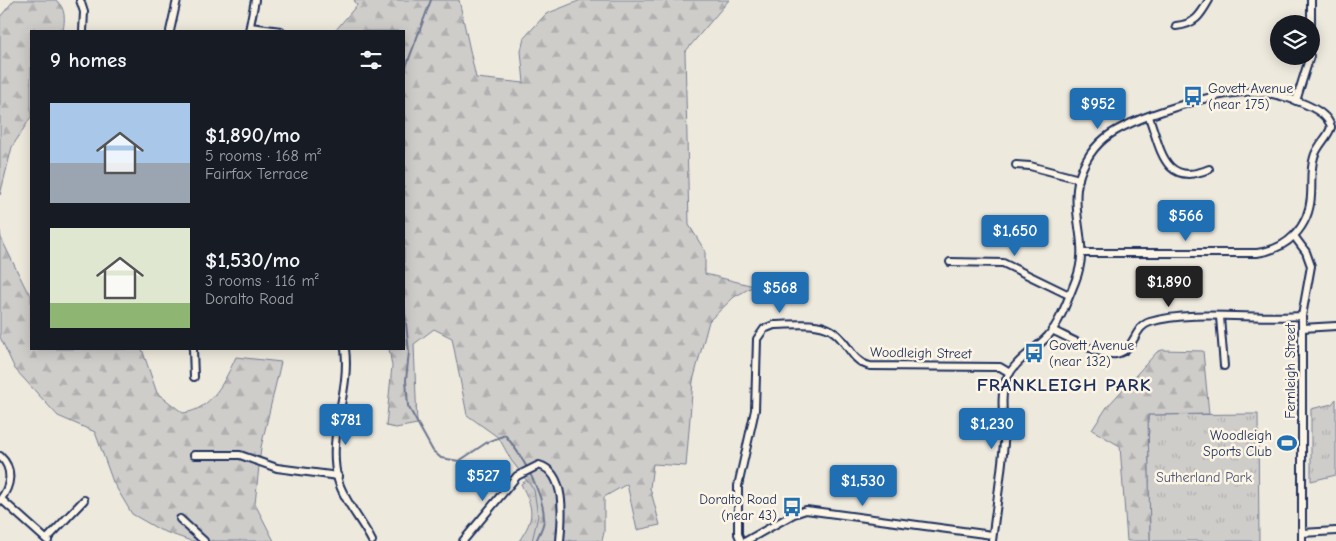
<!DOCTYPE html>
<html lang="en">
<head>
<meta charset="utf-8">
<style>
	:root { --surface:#171b24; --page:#242831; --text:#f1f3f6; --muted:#9ea1a6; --accent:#1f6fb2 }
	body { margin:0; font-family:"Comic Neue",sans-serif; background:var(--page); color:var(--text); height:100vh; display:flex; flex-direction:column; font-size:19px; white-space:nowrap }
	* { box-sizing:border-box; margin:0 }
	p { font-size:16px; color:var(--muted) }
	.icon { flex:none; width:28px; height:28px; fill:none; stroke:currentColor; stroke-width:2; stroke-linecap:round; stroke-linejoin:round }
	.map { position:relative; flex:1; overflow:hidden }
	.sheet { position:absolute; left:30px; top:30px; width:375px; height:320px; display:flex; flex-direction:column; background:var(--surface); border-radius:0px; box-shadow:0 2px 12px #0003 }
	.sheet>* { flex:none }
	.tools { position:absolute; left:1270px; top:15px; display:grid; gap:10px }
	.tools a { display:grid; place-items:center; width:50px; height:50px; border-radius:50%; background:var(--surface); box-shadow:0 2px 12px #0003; font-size:25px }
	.price { position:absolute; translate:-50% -42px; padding:0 11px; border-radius:5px; background:var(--accent); color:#fff; font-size:16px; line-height:32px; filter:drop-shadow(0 1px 2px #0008) }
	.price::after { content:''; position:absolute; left:50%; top:30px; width:15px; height:11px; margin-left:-8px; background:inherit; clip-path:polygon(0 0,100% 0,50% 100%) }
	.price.selected { background:#222; color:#fff }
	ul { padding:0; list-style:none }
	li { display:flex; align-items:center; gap:15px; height:125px; padding:0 20px }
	li span { display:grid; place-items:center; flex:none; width:140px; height:100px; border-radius:0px; color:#555 }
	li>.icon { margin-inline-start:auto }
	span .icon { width:60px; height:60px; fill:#fffc; stroke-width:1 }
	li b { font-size:21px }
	h2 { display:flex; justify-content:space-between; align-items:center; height:60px; padding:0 20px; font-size:21px }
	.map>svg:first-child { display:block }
</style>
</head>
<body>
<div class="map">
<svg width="1336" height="541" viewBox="0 0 1336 541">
	<defs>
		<pattern id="grass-tufts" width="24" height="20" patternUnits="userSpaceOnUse" patternTransform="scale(1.25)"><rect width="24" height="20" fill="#cfcdca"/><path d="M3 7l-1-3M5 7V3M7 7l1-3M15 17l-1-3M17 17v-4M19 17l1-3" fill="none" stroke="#b1b0b0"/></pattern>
		<pattern id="forest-firs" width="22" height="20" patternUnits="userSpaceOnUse" patternTransform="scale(1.25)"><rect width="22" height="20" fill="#cfcdca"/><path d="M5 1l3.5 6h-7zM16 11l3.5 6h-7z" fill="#b1b0b0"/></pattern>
	</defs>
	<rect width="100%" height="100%" fill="#eee9dd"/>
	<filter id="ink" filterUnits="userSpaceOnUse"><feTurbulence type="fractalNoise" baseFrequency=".02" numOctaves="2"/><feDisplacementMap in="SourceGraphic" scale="10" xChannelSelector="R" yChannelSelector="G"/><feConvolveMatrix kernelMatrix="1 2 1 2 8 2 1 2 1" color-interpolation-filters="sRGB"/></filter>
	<g filter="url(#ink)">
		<!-- grass -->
		<g fill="url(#grass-tufts)" stroke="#757e94">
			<polygon points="1336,399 1336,475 1311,481 1311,409 1332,404"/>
			<polygon points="1258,414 1259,541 1150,541 1148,415"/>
			<path d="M540,472L557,541H519C535,518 534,509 521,484Z"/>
		</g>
		<!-- forest -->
		<g fill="url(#forest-firs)" stroke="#757e94">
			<path d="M14,0H56C66,9 65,19 63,31H31V117L12,147L0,195V17Z"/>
			<polygon points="354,0 459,0 476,78 524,83 521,51 524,38 546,14 581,0 729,0 685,52 689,225 705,251 705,274 754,286 734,297 709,321 693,381 686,466 653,464 650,488 660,525 637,530 627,484 604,497 604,532 602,541 532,541 538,516 534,490 511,460 499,438 467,415 452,338 434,329 414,344 417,424 396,428 386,426 392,366 389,349 404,349 404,31 335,31 357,5"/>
			<path d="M0,231L1,238L26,289L31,295V349H142L157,393L183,413C212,410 225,380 236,357L281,362L261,447L255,504L274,541H191L160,530L132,514L113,482L95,432L58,416L15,369L0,337Z"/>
			<polygon points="1162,350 1203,351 1209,414 1148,415 1150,541 1127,541 1120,446 1092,430 1107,407 1157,352"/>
		</g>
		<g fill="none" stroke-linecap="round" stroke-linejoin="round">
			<!-- stream -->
			<g stroke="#6c778f" stroke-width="2">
				<polyline points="404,72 431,0"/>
				<path d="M404,304L409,352L406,380L408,406L433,451L441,458L459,461L486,443L505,435C521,454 544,493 544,519C544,526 539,534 536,541"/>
			</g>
			<defs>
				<g id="minor">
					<polyline points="80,0 84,12 83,31"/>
					<polyline points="1311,24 1311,0"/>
					<path d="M1176,26C1195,24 1200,16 1209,0"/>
					<polyline points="250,27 281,31"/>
					<polyline points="170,31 177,0"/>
					<polyline points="249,31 255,0"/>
					<polyline points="1296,101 1310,56"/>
					<path d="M1149,117C1161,149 1164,188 1209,169"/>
					<polyline points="1016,165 1030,166 1079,179"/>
					<polyline points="1294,236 1306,252 1311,266 1302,316 1302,541"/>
					<path d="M1083,253H1257C1288,249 1309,227 1311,196C1312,183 1310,170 1314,157C1317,145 1328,138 1331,127"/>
					<polyline points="950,262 1003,263 1069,295"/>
					<polyline points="1220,317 1224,366"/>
					<polyline points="1302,328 1336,326"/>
					<path d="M1052,330C1067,337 1100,356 1116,354C1136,350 1133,327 1150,322C1192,309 1258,320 1302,316"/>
					<polyline points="193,349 194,377"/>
					<path d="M345,349C351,393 326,436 338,480C344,501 362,521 372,541"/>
					<polyline points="194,455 240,455 277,468 338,476"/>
					<path d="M0,456C14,469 11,486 0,500"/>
					<polyline points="1,499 48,541"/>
					<polyline points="180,519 204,541"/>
					<polyline points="1302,533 1336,531"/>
					<polyline points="47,539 84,500"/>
					<path d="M463,541L517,476L539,465C567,473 562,519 560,541"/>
					<path d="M741,541L738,534V486L755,410L757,339L764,329L774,325C791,325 816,321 831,330C848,340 850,361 870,366L1000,367L1010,373"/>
					<polyline points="746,541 794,514 806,510 992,535"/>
					<path d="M992,541C996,509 1001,476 1004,443C1005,424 999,398 1006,380C1014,361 1035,350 1048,336C1060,322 1068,299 1075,282C1090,246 1073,224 1077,189C1079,170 1090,150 1105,138C1131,117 1222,90 1255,92C1275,93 1326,105 1331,127"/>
				</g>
			</defs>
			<!-- minor casing -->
			<use href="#minor" stroke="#1b2f5e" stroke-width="10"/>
			<!-- minor -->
			<use href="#minor" stroke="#fcf5e5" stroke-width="6"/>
		</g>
	</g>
	<!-- icons -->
	<defs>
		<symbol id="bus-bare" viewBox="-9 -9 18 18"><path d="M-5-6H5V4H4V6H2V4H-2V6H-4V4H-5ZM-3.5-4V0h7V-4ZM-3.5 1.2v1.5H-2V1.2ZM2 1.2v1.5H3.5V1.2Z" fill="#1f6fb2" stroke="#fcf5e5" stroke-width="2.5" paint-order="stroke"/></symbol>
		<symbol id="stadium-bare" viewBox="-9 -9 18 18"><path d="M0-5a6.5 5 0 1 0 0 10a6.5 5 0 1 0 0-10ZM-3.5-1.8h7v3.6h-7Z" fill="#1f6fb2" stroke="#fcf5e5" stroke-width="2.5" paint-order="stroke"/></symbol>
	</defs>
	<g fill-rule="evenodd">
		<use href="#bus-bare" x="1179" y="82" width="28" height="28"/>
		<use href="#bus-bare" x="1020" y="339" width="28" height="28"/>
		<use href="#stadium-bare" x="1273" y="429" width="28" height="28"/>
		<use href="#bus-bare" x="778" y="493" width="28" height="28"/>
	</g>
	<g text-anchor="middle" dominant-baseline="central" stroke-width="5" stroke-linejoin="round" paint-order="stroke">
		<!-- poi labels -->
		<g font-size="14" fill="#1b2f5e" stroke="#fcf5e5" text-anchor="start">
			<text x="1208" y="88">Govett Avenue<tspan x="1208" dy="16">(near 175)</tspan></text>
			<text x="1049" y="345">Govett Avenue<tspan x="1049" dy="16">(near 132)</tspan></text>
			<text x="1272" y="435" text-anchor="end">Woodleigh<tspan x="1272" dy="16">Sports Club</tspan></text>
			<text x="777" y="499" text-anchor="end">Doralto Road<tspan x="777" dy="16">(near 43)</tspan></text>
		</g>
		<!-- street labels -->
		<g font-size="14" fill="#1b2f5e" stroke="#fcf5e5">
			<text transform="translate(921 353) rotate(1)">Woodleigh Street</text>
			<text transform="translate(1290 371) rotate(-90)">Fernleigh Street</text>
		</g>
		<!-- park labels -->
		<g font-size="14" fill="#485679" stroke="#fcf5e5">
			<text x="1204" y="477">Sutherland Park</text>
		</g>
		<!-- district labels -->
		<g font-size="19" font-weight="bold" letter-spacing="1" fill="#1b2f5e" stroke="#fcf5e5">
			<text x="1064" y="385">FRANKLEIGH PARK</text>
		</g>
	</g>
</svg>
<div class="tools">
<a><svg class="icon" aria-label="layers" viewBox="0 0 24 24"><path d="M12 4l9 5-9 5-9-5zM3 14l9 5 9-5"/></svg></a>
</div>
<b class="price" style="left:1098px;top:130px">$952</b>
<b class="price" style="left:1186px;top:242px">$566</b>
<b class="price" style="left:1015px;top:257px">$1,650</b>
<b class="price selected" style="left:1169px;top:308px">$1,890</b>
<b class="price" style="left:780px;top:314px">$568</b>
<b class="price" style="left:346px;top:446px">$781</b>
<b class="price" style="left:992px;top:450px">$1,230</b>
<b class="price" style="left:483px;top:502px">$527</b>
<b class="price" style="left:863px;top:507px">$1,530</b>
<section class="sheet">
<h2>9 homes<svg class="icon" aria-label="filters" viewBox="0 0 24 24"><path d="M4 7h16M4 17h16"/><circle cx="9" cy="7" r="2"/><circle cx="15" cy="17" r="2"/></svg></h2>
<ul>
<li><span style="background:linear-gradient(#a9c7e8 60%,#9aa5b1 0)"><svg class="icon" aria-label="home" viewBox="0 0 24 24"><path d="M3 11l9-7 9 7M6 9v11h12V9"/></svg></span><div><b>$1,890/mo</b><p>5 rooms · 168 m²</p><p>Fairfax Terrace</p></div></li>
<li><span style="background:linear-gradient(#dfe7d0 75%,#8fb573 0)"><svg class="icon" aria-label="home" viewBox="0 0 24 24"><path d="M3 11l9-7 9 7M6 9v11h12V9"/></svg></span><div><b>$1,530/mo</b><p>3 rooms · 116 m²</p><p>Doralto Road</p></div></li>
</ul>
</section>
</div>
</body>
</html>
